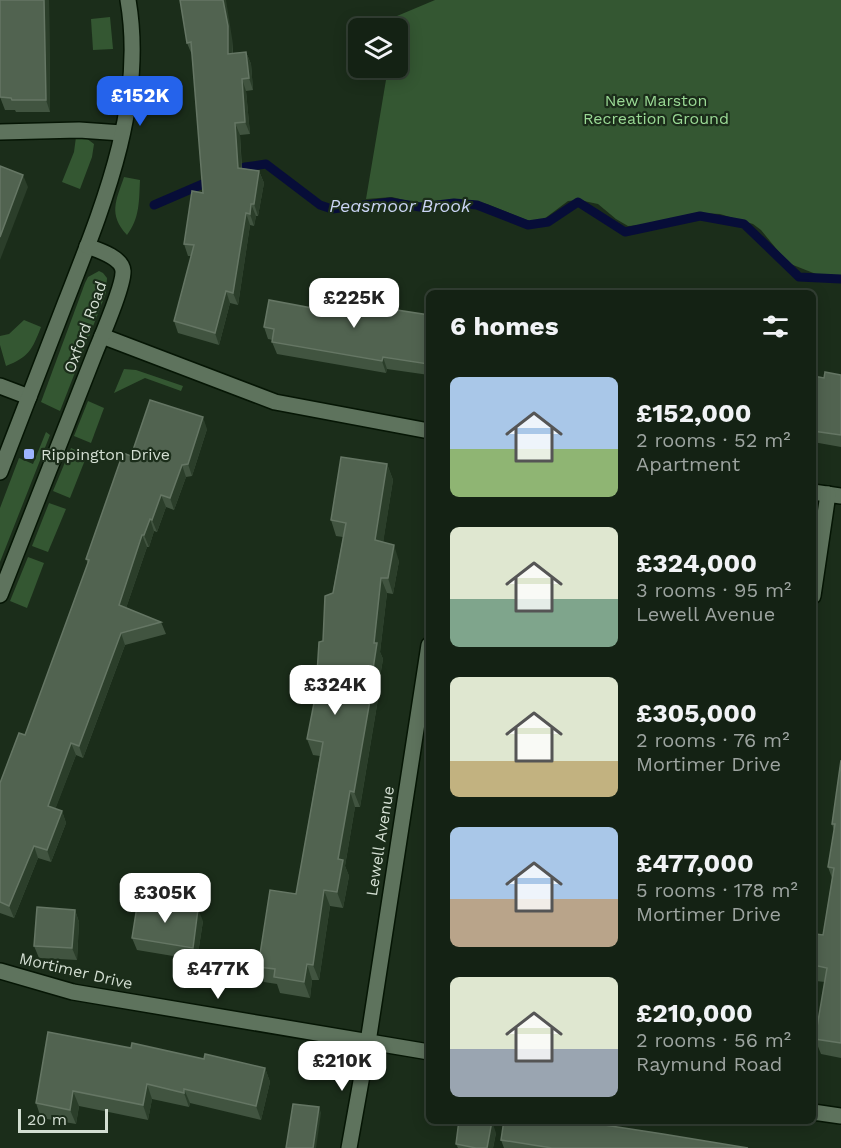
<!DOCTYPE html>
<html lang="en">
<head>
<meta charset="utf-8">
<style>
	:root { --surface:#142214; --page:#1d2a1d; --text:#f1f3f6; --muted:#9da4a0; --line:#333f34; --accent:#2563eb }
	body { margin:0; font-family:"Work Sans",sans-serif; background:var(--page); color:var(--text); height:100vh; display:flex; flex-direction:column; font-size:22px; white-space:nowrap }
	* { box-sizing:border-box; margin:0 }
	p { font-size:20px; color:var(--muted) }
	.icon { flex:none; width:33px; height:33px; fill:none; stroke:currentColor; stroke-width:2; stroke-linecap:round; stroke-linejoin:round }
	.map { position:relative; flex:1; overflow:hidden }
	.side { position:absolute; left:426px; top:290px; width:390px; height:834px; display:flex; flex-direction:column; background:var(--surface); border-radius:9px; box-shadow:0 3px 15px #0003,0 0 0 2px var(--line) }
	.side>* { flex:none }
	.tools { position:absolute; left:348px; top:18px; display:grid; gap:12px }
	.tools a { display:grid; place-items:center; width:60px; height:60px; border-radius:9px; background:var(--surface); box-shadow:0 3px 15px #0003,0 0 0 2px var(--line); font-size:30px }
	.scale { position:absolute; left:18px; bottom:15px; width:90px; box-sizing:border-box; padding-left:6px; border:3px solid #d3ded2; border-top:0; font-size:16px; line-height:21px; white-space:nowrap; color:#d3ded2; -webkit-text-stroke:4px #1b2d1a; paint-order:stroke }
	.price { position:absolute; translate:-50% -51px; padding:0 14px; border-radius:12px; background:#fff; color:#222; font-size:20px; line-height:39px; filter:drop-shadow(0 2px 3px #0008) }
	.price::after { content:''; position:absolute; left:50%; top:36px; width:18px; height:14px; margin-left:-9px; background:inherit; clip-path:polygon(0 0,100% 0,50% 100%) }
	.price.on { background:var(--accent); color:#fff }
	ul { padding:0; list-style:none }
	li { display:flex; align-items:center; gap:18px; height:150px; padding:0 24px }
	li span { display:grid; place-items:center; flex:none; width:168px; height:120px; border-radius:9px; color:#555 }
	li>.icon { margin-inline-start:auto }
	span .icon { width:72px; height:72px; fill:#fffc; stroke-width:1 }
	li b { font-size:26px }
	h2 { display:flex; justify-content:space-between; align-items:center; height:72px; padding:0 24px; font-size:26px }
	.map>svg:first-child { display:block }
</style>
</head>
<body>
<div class="map">
<svg width="841" height="1148" viewBox="0 0 841 1148">
	<rect width="100%" height="100%" fill="#1b2d1a"/>
	<!-- green -->
	<g fill="#345732">
		<polygon points="435,0 841,0 841,275 821,276 788,263 761,230 753,224 720,214 701,213 642,225 628,226 616,219 598,204 579,200 568,201 544,219 532,222 487,204 464,200 454,200 424,205 392,197 366,199 388,68 398,68 398,28 394,28 397,16"/>
		<polygon points="110,17 113,49 93,50 91,19"/>
		<polygon points="76,137 86,138 94,144 92,157 80,189 62,182 74,152"/>
		<path d="M124,177L140,180C139,200 140,218 127,235C108,214 116,201 124,177Z"/>
		<polygon points="99,271 103,273 107,278 106,293 60,411 41,402 85,283 88,277"/>
		<path d="M24,320L41,327C32,350 29,357 6,366L0,345V336L9,334Z"/>
		<polygon points="124,369 136,370 183,386 181,391 145,378 114,393"/>
		<polygon points="88,401 104,408 91,443 74,436"/>
		<polygon points="46,432 50,435 0,562 0,508 19,458 33,464"/>
		<polygon points="71,448 87,455 70,498 53,491"/>
		<polygon points="49,503 66,509 48,552 32,546"/>
		<polygon points="28,557 44,563 27,608 10,601"/>
	</g>
	<g fill="none" stroke-linecap="round" stroke-linejoin="round">
		<!-- stream -->
		<g stroke="#070d38" stroke-width="9">
			<polyline points="231,173 245,167 266,164 320,205 332,209 390,202 420,207 454,203 477,205 528,225 548,222 578,202 625,232 700,216 744,224 799,277 841,279"/>
			<polyline points="154,205 212,180"/>
		</g>
		<defs>
			<polyline id="service" points="0,132 79,130 122,133"/>
			<g id="minor">
				<polyline points="102,336 275,402 429,431"/>
				<polyline points="0,386 29,397"/>
				<path d="M0,472C22,415 44,358 66,301C103,206 146,104 128,0"/>
				<polyline points="813,492 841,496"/>
				<path d="M0,595C32,515 63,434 95,353C101,338 124,285 123,271C122,257 98,250 87,246"/>
				<polyline points="813,596 828,494"/>
				<polyline points="0,971 73,992 429,1052"/>
				<polyline points="813,1112 841,1116"/>
				<polyline points="349,1148 368,1042 429,645"/>
			</g>
		</defs>
		<!-- service casing -->
		<use href="#service" stroke="#051504" stroke-width="18"/>
		<!-- minor casing -->
		<use href="#minor" stroke="#051504" stroke-width="18"/>
		<!-- service -->
		<use href="#service" stroke="#5e735d" stroke-width="15"/>
		<!-- minor -->
		<use href="#minor" stroke="#5e735d" stroke-width="15"/>
	</g>
	<!-- wall -->
	<g fill="#415440">
		<polygon points="0,0 49,0 50,112 16,112 15,110 5,110 0,97"/>
		<polygon points="232,38 233,53 246,52 251,64 253,90 246,91 250,134 240,135 242,168 259,171 264,183 258,216 256,216 254,226 250,225 238,305 230,303 219,345 178,333 174,321 191,256 188,256 184,244 203,193 192,55 187,43"/>
		<polygon points="386,294 391,306 390,309 429,315 429,375 387,369 386,373 277,354 272,342 273,340 268,339 264,327 344,314 355,304"/>
		<polygon points="841,375 841,447 813,442 813,376 824,378"/>
		<polygon points="207,429 192,476 186,477 174,510 166,507 157,532 154,531 149,547 147,547 126,608 161,622 166,634 125,645 83,758 76,755 55,809 62,811 66,823 51,862 38,858 14,918 0,913 0,783 25,735 88,564 86,559 131,456"/>
		<polygon points="387,464 393,480 383,542 399,561 393,594 387,593 380,652 383,659 377,695 378,699 360,807 355,807 345,866 349,876 343,908 330,906 319,980 312,980 310,998 280,993 277,984 264,982 258,967 296,894 320,756 313,755 307,739 314,702 313,698 343,537 336,536 331,520"/>
		<polygon points="841,760 841,1058 821,1054 815,1039 825,982 816,981 813,972 813,965 823,935 832,878 828,867 834,830 832,824"/>
		<polygon points="75,910 79,922 77,960 39,958 34,946"/>
		<polygon points="203,921 197,960 137,950 132,938"/>
		<polygon points="131,1048 265,1068 270,1082 261,1120 190,1103 189,1107 152,1099 148,1120 79,1106 76,1124 41,1118 36,1103"/>
		<polygon points="496,1133 493,1148 458,1148 456,1144"/>
		<polygon points="501,1140 748,1148 504,1148"/>
	</g>
	<!-- shaded-wall -->
	<g fill="#2b3e2a">
		<polygon points="44,0 49,0 50,112 46,100"/>
		<polygon points="223,0 226,0 232,38 233,66 228,54"/>
		<polygon points="246,52 251,64 253,90 249,78"/>
		<polygon points="242,79 246,91 250,134 245,122"/>
		<polygon points="235,123 240,135 242,180 238,168"/>
		<polygon points="259,171 264,183 258,216 254,204"/>
		<polygon points="23,175 28,187 0,260 0,237"/>
		<polygon points="251,204 256,216 254,226 250,214"/>
		<polygon points="246,213 250,225 238,305 233,293"/>
		<polygon points="226,291 230,303 219,345 215,333"/>
		<polygon points="386,294 391,306 388,320 384,308"/>
		<polygon points="383,357 387,369 386,373 382,361"/>
		<polygon points="203,417 207,429 192,476 188,464"/>
		<polygon points="387,464 393,480 381,556 375,540"/>
		<polygon points="182,465 186,477 174,510 170,498"/>
		<polygon points="161,495 166,507 157,532 152,520"/>
		<polygon points="150,519 154,531 149,547 144,535"/>
		<polygon points="142,535 147,547 123,617 119,605"/>
		<polygon points="394,545 399,561 393,594 388,578"/>
		<polygon points="381,578 387,593 380,652 383,659 377,695 378,699 360,807 354,792 371,682 374,643"/>
		<polygon points="121,633 125,645 83,758 79,746"/>
		<polygon points="71,743 76,755 52,818 48,806"/>
		<polygon points="350,791 355,807 345,866 349,876 343,908 337,892 338,859"/>
		<polygon points="62,811 66,823 51,862 47,850"/>
		<polygon points="34,846 38,858 14,918 9,906"/>
		<polygon points="324,890 330,906 319,980 313,965"/>
		<polygon points="198,909 203,921 197,960 193,948"/>
		<polygon points="75,910 79,922 77,960 72,948"/>
		<polygon points="307,964 312,980 310,998 304,982"/>
		<polygon points="265,1068 270,1082 261,1120 256,1106"/>
		<polygon points="147,1084 152,1099 148,1120 143,1105"/>
		<polygon points="184,1089 190,1103 189,1107 184,1093"/>
		<polygon points="73,1091 79,1106 76,1124 70,1110"/>
		<polygon points="319,1107 321,1113 316,1148 313,1148"/>
		<polygon points="492,1121 496,1133 493,1148 487,1148"/>
	</g>
	<!-- building -->
	<g fill="#516350" stroke="#657664" stroke-width="1.5">
		<polygon points="0,0 44,0 46,100 12,100 11,98 0,97"/>
		<polygon points="180,0 223,0 228,26 228,54 246,52 249,78 242,79 245,122 235,123 238,168 259,171 254,204 251,204 250,214 246,213 233,293 226,291 215,333 174,321 194,245 184,244 192,191 203,193 191,42 187,43"/>
		<polygon points="0,166 23,175 0,237"/>
		<polygon points="358,289 386,294 384,308 429,315 429,359 428,364 383,357 382,361 272,342 274,329 264,327 269,300 344,314 346,302 355,304"/>
		<polygon points="825,372 841,375 841,435 813,431 813,376 824,378"/>
		<polygon points="150,400 203,417 188,464 182,465 170,498 161,495 152,520 150,519 144,535 142,535 119,605 161,622 121,633 79,746 71,743 48,806 62,811 47,850 34,846 9,906 0,902 0,783 19,733 25,735 89,560 86,559 123,453 131,456"/>
		<polygon points="341,457 387,464 375,540 394,545 388,578 381,578 374,643 377,643 371,682 373,683 354,792 350,791 338,859 343,860 337,892 324,890 313,965 307,964 304,982 274,977 275,969 258,967 270,890 296,894 323,742 307,739 315,698 313,698 317,674 319,642 323,641 325,596 333,593 346,523 331,520"/>
		<polygon points="841,760 841,1043 815,1039 827,968 813,965 813,951 816,934 823,935 834,868 828,867 835,824 832,824"/>
		<polygon points="138,900 198,909 193,948 132,938"/>
		<polygon points="37,907 75,910 72,948 34,946"/>
		<polygon points="48,1032 131,1048 132,1043 204,1059 205,1054 265,1068 256,1106 184,1089 184,1093 147,1084 143,1105 73,1091 70,1110 36,1103"/>
		<polygon points="293,1104 319,1107 313,1148 286,1148"/>
		<polygon points="459,1120 492,1121 487,1148 476,1148 456,1144"/>
		<polygon points="504,1120 572,1120 663,1134 748,1148 552,1148 501,1140"/>
	</g>
	<!-- markers -->
	<rect fill="#9db4fd" stroke="#1b2d1a" stroke-width="2" x="23" y="448" width="12" height="12" rx="3"/>
	<g text-anchor="middle" dominant-baseline="central" stroke-width="4.5" stroke-linejoin="round" paint-order="stroke">
		<!-- park labels -->
		<g font-size="16" fill="#9ad995" stroke="#1b2d1a">
			<text x="656" y="100">New Marston<tspan x="656" dy="18">Recreation Ground</tspan></text>
		</g>
		<!-- street labels -->
		<g font-size="16" fill="#d3ded2" stroke="#1b2d1a">
			<text transform="translate(85 327) rotate(-70)">Oxford Road</text>
			<text transform="translate(380 841) rotate(-81)">Lewell Avenue</text>
			<text transform="translate(76 971) rotate(13)">Mortimer Drive</text>
		</g>
		<!-- poi labels -->
		<g font-size="16" fill="#d3ded2" stroke="#1b2d1a" text-anchor="start">
			<text x="41" y="454">Rippington Drive</text>
		</g>
		<!-- water labels -->
		<g font-size="18" font-style="italic" fill="#cbd5f5" stroke="#1b2d1a">
			<text x="400" y="205">Peasmoor Brook</text>
		</g>
	</g>
</svg>
<div class="tools">
<a><svg class="icon" aria-label="layers" viewBox="0 0 24 24"><path d="M12 4l9 5-9 5-9-5zM3 14l9 5 9-5"/></svg></a>
</div>
<div class="scale">20 m</div>
<b class="price on" style="left:140px;top:127px">£152K</b>
<b class="price" style="left:354px;top:329px">£225K</b>
<b class="price" style="left:335px;top:716px">£324K</b>
<b class="price" style="left:165px;top:924px">£305K</b>
<b class="price" style="left:218px;top:1000px">£477K</b>
<b class="price" style="left:342px;top:1092px">£210K</b>
<section class="side">
<h2>6 homes<svg class="icon" aria-label="filters" viewBox="0 0 24 24"><path d="M4 7h16M4 17h16"/><circle cx="9" cy="7" r="2"/><circle cx="15" cy="17" r="2"/></svg></h2>
<ul>
<li><span style="background:linear-gradient(#a9c7e8 60%,#8fb573 0)"><svg class="icon" aria-label="home" viewBox="0 0 24 24"><path d="M3 11l9-7 9 7M6 9v11h12V9"/></svg></span><div><b>£152,000</b><p>2 rooms · 52 m²</p><p>Apartment</p></div></li>
<li><span style="background:linear-gradient(#dfe7d0 60%,#7fa58c 0)"><svg class="icon" aria-label="home" viewBox="0 0 24 24"><path d="M3 11l9-7 9 7M6 9v11h12V9"/></svg></span><div><b>£324,000</b><p>3 rooms · 95 m²</p><p>Lewell Avenue</p></div></li>
<li><span style="background:linear-gradient(#dfe7d0 70%,#c2b280 0)"><svg class="icon" aria-label="home" viewBox="0 0 24 24"><path d="M3 11l9-7 9 7M6 9v11h12V9"/></svg></span><div><b>£305,000</b><p>2 rooms · 76 m²</p><p>Mortimer Drive</p></div></li>
<li><span style="background:linear-gradient(#a9c7e8 60%,#b9a48a 0)"><svg class="icon" aria-label="home" viewBox="0 0 24 24"><path d="M3 11l9-7 9 7M6 9v11h12V9"/></svg></span><div><b>£477,000</b><p>5 rooms · 178 m²</p><p>Mortimer Drive</p></div></li>
<li><span style="background:linear-gradient(#dfe7d0 60%,#9aa5b1 0)"><svg class="icon" aria-label="home" viewBox="0 0 24 24"><path d="M3 11l9-7 9 7M6 9v11h12V9"/></svg></span><div><b>£210,000</b><p>2 rooms · 56 m²</p><p>Raymund Road</p></div></li>
</ul>
</section>
</div>
</body>
</html>
